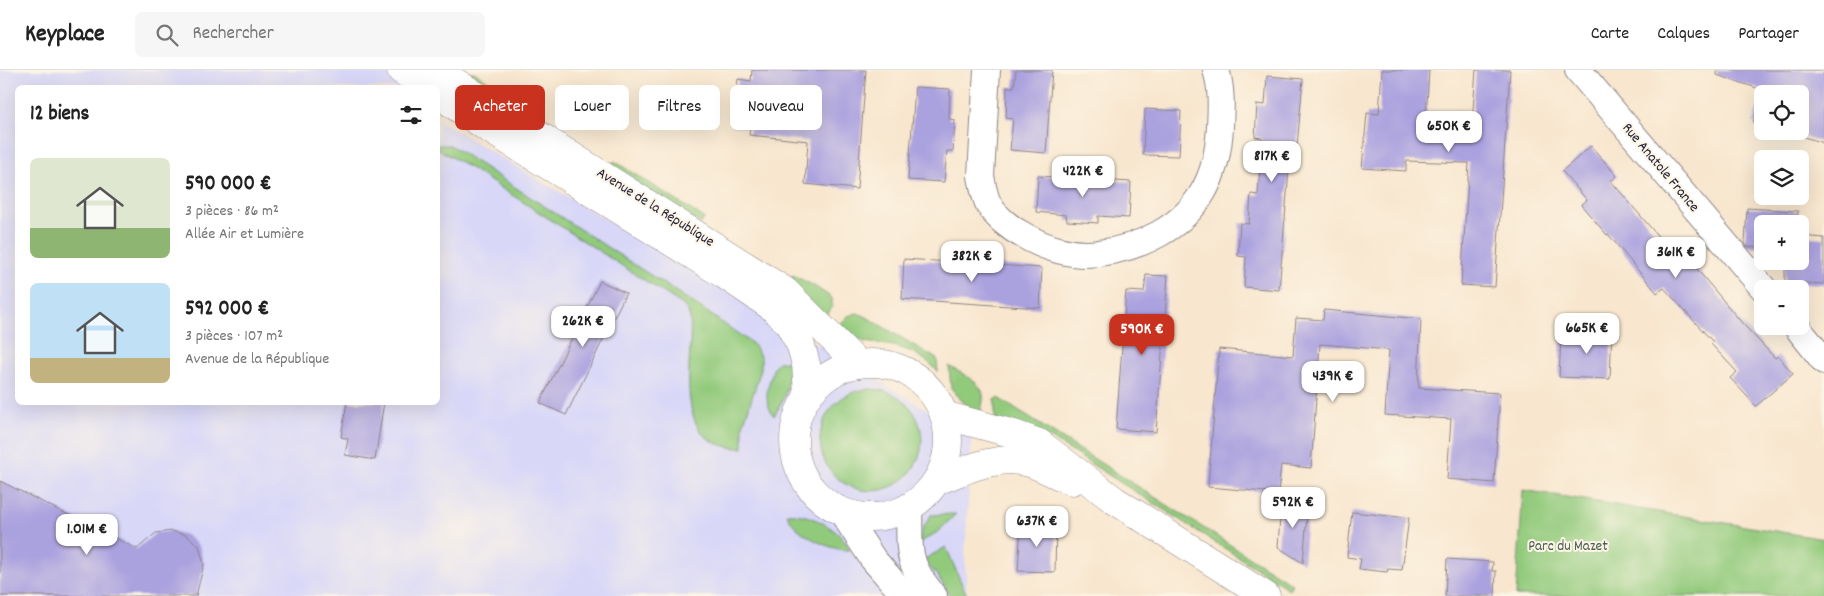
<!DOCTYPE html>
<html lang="fr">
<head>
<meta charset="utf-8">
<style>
	:root { --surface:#fff; --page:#f6f6f6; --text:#222; --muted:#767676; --line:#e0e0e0; --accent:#c8321e }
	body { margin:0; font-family:Dekko,sans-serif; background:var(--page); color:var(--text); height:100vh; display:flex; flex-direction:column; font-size:19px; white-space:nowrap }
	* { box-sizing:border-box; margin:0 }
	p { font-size:16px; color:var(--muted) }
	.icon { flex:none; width:28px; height:28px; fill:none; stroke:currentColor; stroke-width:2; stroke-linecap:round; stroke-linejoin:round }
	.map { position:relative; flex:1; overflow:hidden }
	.details { position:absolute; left:15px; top:15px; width:425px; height:320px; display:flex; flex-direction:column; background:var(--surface); border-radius:8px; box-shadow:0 5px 20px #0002 }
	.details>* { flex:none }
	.guide { position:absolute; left:455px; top:15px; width:475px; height:45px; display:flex; gap:10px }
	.tools { position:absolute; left:1754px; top:15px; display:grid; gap:10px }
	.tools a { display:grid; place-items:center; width:55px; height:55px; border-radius:8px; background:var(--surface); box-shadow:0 5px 20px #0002; font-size:25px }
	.price { position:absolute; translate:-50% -42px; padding:0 11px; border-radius:10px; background:#fff; color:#222; font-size:16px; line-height:32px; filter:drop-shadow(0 1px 2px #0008) }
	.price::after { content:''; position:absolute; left:50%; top:30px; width:15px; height:11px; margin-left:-8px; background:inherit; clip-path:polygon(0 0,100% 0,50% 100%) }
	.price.on { background:var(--accent); color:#fff }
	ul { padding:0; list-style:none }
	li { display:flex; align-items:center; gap:15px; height:125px; padding:0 15px }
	li span { display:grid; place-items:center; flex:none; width:140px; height:100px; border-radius:8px; color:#555 }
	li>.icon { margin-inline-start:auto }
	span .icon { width:60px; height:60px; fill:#fffc; stroke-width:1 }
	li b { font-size:21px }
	h2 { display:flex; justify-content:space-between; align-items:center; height:60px; padding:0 15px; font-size:21px }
	.chip { padding:0 18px; border-radius:8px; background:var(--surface); box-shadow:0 5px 20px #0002; font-size:18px; line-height:45px }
	.chip.on { background:var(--accent); color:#fff }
	header { display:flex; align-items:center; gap:30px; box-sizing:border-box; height:70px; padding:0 25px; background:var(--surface); border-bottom:1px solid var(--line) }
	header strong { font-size:24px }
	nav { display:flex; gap:28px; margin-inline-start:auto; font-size:18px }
	.search { width:350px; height:45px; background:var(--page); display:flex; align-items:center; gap:12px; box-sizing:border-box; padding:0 18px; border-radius:8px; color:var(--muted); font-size:19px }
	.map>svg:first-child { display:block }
</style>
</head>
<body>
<header>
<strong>Keyplace</strong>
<div class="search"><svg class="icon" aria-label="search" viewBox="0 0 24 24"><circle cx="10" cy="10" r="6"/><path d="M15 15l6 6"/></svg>Rechercher</div>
<nav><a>Carte</a><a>Calques</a><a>Partager</a></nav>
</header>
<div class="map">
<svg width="1824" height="526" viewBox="0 0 1824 526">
	<rect width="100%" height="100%" fill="#fcf5e5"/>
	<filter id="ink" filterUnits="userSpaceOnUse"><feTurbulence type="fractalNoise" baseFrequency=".02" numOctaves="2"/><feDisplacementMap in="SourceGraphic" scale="10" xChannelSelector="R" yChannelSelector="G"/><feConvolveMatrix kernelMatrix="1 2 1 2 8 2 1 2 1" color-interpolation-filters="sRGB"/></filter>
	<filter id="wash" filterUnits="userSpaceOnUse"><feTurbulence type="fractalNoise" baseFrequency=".0096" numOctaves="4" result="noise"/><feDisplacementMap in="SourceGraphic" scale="20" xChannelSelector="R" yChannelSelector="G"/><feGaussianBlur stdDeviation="1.12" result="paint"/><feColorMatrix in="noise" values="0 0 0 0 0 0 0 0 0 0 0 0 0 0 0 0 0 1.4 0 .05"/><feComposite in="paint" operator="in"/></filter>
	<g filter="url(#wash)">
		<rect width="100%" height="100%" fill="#f8e6ce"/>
		<!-- built -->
		<polygon fill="#d8d7f8" points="0,0 405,0 402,18 18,18 18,332 438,332 438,50 972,366 965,485 967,526 0,526"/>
		<!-- green -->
		<g fill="#92ca7c" stroke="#5a765c">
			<polygon points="474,2 565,60 561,66 462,3"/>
			<path d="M438,75H450L698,236L753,274L761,288V299L743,356V378C668,378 694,295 690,248L688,242L683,235L467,96L438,79Z"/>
			<polygon points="614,91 704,148 701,154 610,96"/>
			<polygon points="793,205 814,216 832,228 832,237 825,249 789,212"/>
			<polygon points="857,243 865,246 937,289 938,302 928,292 913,282 894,276 865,272 836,258 848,246"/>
			<path d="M778,292H792C791,311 784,330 774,346C761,328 769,316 774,296Z"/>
			<path d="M949,296C960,303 981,311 983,325C984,331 981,339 980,345L964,333L951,318Z"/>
			<circle cx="871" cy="370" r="51"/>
			<polygon points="998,328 1292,514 1289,519 1052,369 995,350 995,330"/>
			<polygon points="1523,420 1824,469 1824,526 1516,526"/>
			<path d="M787,444C809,442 841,459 850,480C830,481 794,463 787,444Z"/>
			<polygon points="956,444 939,461 918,474 923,458 931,445"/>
			<polygon points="946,477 967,526 951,526 937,505 923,490"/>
		</g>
		<g id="blocks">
			<!-- building -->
			<g fill="#aaa1df">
				<polygon points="752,0 866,0 857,119 805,114 808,71 749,65 750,58 733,56 738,9 751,11"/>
				<polygon points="1016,0 1052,0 1046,83 1010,80 1013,49 1006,48 1007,17 1014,17"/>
				<polygon points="1382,0 1429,0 1426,48 1472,53 1476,0 1510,0 1495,217 1461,215 1469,93 1406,91 1406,101 1362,98 1367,43 1379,44"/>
				<polygon points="1717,0 1824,0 1824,73 1784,61 1800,61 1800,24 1762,24 1762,55 1753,53 1763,20 1717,5"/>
				<polygon points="1267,6 1303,9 1295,100 1289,100 1279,220 1244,217 1246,187 1238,186 1240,153 1249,154 1251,124 1258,125 1262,68 1255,67 1257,34 1265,35"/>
				<polygon points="915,17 950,19 949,49 955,50 953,81 947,81 944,112 908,110"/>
				<polygon points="1145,39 1181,41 1179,86 1143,85"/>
				<polygon points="1591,76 1617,106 1611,111 1685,198 1691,192 1742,253 1775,288 1778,286 1793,304 1756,336 1730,308 1737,302 1711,274 1713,272 1664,218 1657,223 1608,164 1607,165 1581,135 1587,130 1562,101"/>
				<polygon points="1038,106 1131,112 1129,148 1098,146 1098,153 1067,151 1066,145 1036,142"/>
				<polygon points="1747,138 1798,141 1797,154 1762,154 1762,177 1748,177 1745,174"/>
				<polygon points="1800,166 1824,168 1824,214 1785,212 1785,191 1800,191"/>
				<polygon points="904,189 1042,198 1040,238 902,229"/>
				<polygon points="1146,205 1168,206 1156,362 1116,359 1126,221 1144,222"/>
				<polygon points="600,211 626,223 566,345 540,333"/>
				<polygon points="1324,240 1421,249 1418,313 1419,313 1419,318 1500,323 1494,413 1447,409 1451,349 1385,345 1389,280 1320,274 1311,398 1281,395 1278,423 1208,417 1219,279 1293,286 1296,248 1323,250"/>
				<polygon points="1590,256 1612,257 1610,309 1559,307 1561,269 1589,269"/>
				<polygon points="347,332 384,332 375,390 345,385 348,369 341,367"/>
				<polygon points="0,411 137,479 156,463 172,461 186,465 199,476 204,494 196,526 0,526"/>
				<polygon points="1281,432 1308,435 1303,493 1278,477"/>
				<polygon points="1352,442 1409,448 1402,500 1388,499 1387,502 1359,499 1361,489 1347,487"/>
				<polygon points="1021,454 1056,456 1055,502 1018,501"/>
				<polygon points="1447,489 1493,492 1492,501 1496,501 1495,526 1445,526"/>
			</g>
		</g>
	</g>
	<g filter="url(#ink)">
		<use href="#blocks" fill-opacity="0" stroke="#8d8484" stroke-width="1"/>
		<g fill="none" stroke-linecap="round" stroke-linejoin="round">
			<defs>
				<g id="street">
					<path d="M987,0L981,106C983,116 984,126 989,135C996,147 1011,159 1023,165C1045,178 1073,187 1099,183C1140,178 1182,158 1203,122C1214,103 1219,78 1220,56C1221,38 1222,18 1216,0"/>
					<polyline points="1578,0 1764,219"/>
					<polyline points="1796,256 1824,291"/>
					<path d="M909,437C910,452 908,471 911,485C914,501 924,514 934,526"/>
					<polyline points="842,442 873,489 905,526"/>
				</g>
				<g id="primary">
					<polyline points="401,0 428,18"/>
					<polyline points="436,0 785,221 858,294"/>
					<polyline points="438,24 483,55 723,204 772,237 788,252 801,276 806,294 808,324"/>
					<circle cx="871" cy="370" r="77"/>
					<polyline points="944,345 1014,364 1039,373 1114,430 1266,526"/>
					<path d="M937,411C967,399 1000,383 1033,394C1046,399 1059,406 1072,411"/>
				</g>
			</defs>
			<!-- street casing -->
			<use href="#street" stroke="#8d8484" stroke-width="28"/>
			<!-- primary casing -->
			<use href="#primary" stroke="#8d8484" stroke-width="29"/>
			<!-- street -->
			<use href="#street" stroke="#fff" stroke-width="26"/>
			<!-- primary -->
			<use href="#primary" stroke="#fff" stroke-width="28"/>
		</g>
	</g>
	<g text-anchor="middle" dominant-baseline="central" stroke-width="4" stroke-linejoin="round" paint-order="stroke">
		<!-- street labels -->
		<g font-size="15" fill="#22223b" stroke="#fcf5e5">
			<text transform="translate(1660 98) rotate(50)">Rue Anatole France</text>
			<text transform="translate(655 138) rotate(32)">Avenue de la République</text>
		</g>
		<!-- park labels -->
		<g font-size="15" fill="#495d52" stroke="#fcf5e5">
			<text x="1568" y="477">Parc du Mazet</text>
		</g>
	</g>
</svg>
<div class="tools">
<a><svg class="icon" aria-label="locate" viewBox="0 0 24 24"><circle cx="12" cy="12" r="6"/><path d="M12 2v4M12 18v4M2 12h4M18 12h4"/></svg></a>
<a><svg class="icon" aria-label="layers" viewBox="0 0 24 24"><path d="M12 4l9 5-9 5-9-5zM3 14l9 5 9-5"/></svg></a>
<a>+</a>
<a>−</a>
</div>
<b class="price" style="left:1449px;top:83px">650K €</b>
<b class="price" style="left:1272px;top:113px">817K €</b>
<b class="price" style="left:1083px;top:128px">422K €</b>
<b class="price" style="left:1676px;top:209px">361K €</b>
<b class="price" style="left:972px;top:213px">382K €</b>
<b class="price" style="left:583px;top:278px">262K €</b>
<b class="price" style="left:1587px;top:285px">665K €</b>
<b class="price on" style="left:1142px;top:286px">590K €</b>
<b class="price" style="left:1333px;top:333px">439K €</b>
<b class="price" style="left:1293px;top:459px">592K €</b>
<b class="price" style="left:1037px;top:478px">637K €</b>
<b class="price" style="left:87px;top:486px">1.01M €</b>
<div class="guide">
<a class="chip on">Acheter</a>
<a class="chip">Louer</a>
<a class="chip">Filtres</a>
<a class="chip">Nouveau</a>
</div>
<section class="details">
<h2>12 biens<svg class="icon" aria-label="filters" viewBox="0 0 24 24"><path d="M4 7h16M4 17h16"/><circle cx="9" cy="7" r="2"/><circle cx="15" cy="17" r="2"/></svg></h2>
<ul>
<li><span style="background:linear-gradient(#dfe7d0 70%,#8fb573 0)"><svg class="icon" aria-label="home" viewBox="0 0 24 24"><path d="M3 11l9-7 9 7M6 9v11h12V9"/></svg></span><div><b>590 000 €</b><p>3 pièces · 86 m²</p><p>Allée Air et Lumière</p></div></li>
<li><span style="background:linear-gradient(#bfe0f5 75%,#c2b280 0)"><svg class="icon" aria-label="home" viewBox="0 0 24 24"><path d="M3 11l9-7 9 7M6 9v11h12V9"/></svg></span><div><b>592 000 €</b><p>3 pièces · 107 m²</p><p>Avenue de la République</p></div></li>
</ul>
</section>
</div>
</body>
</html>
